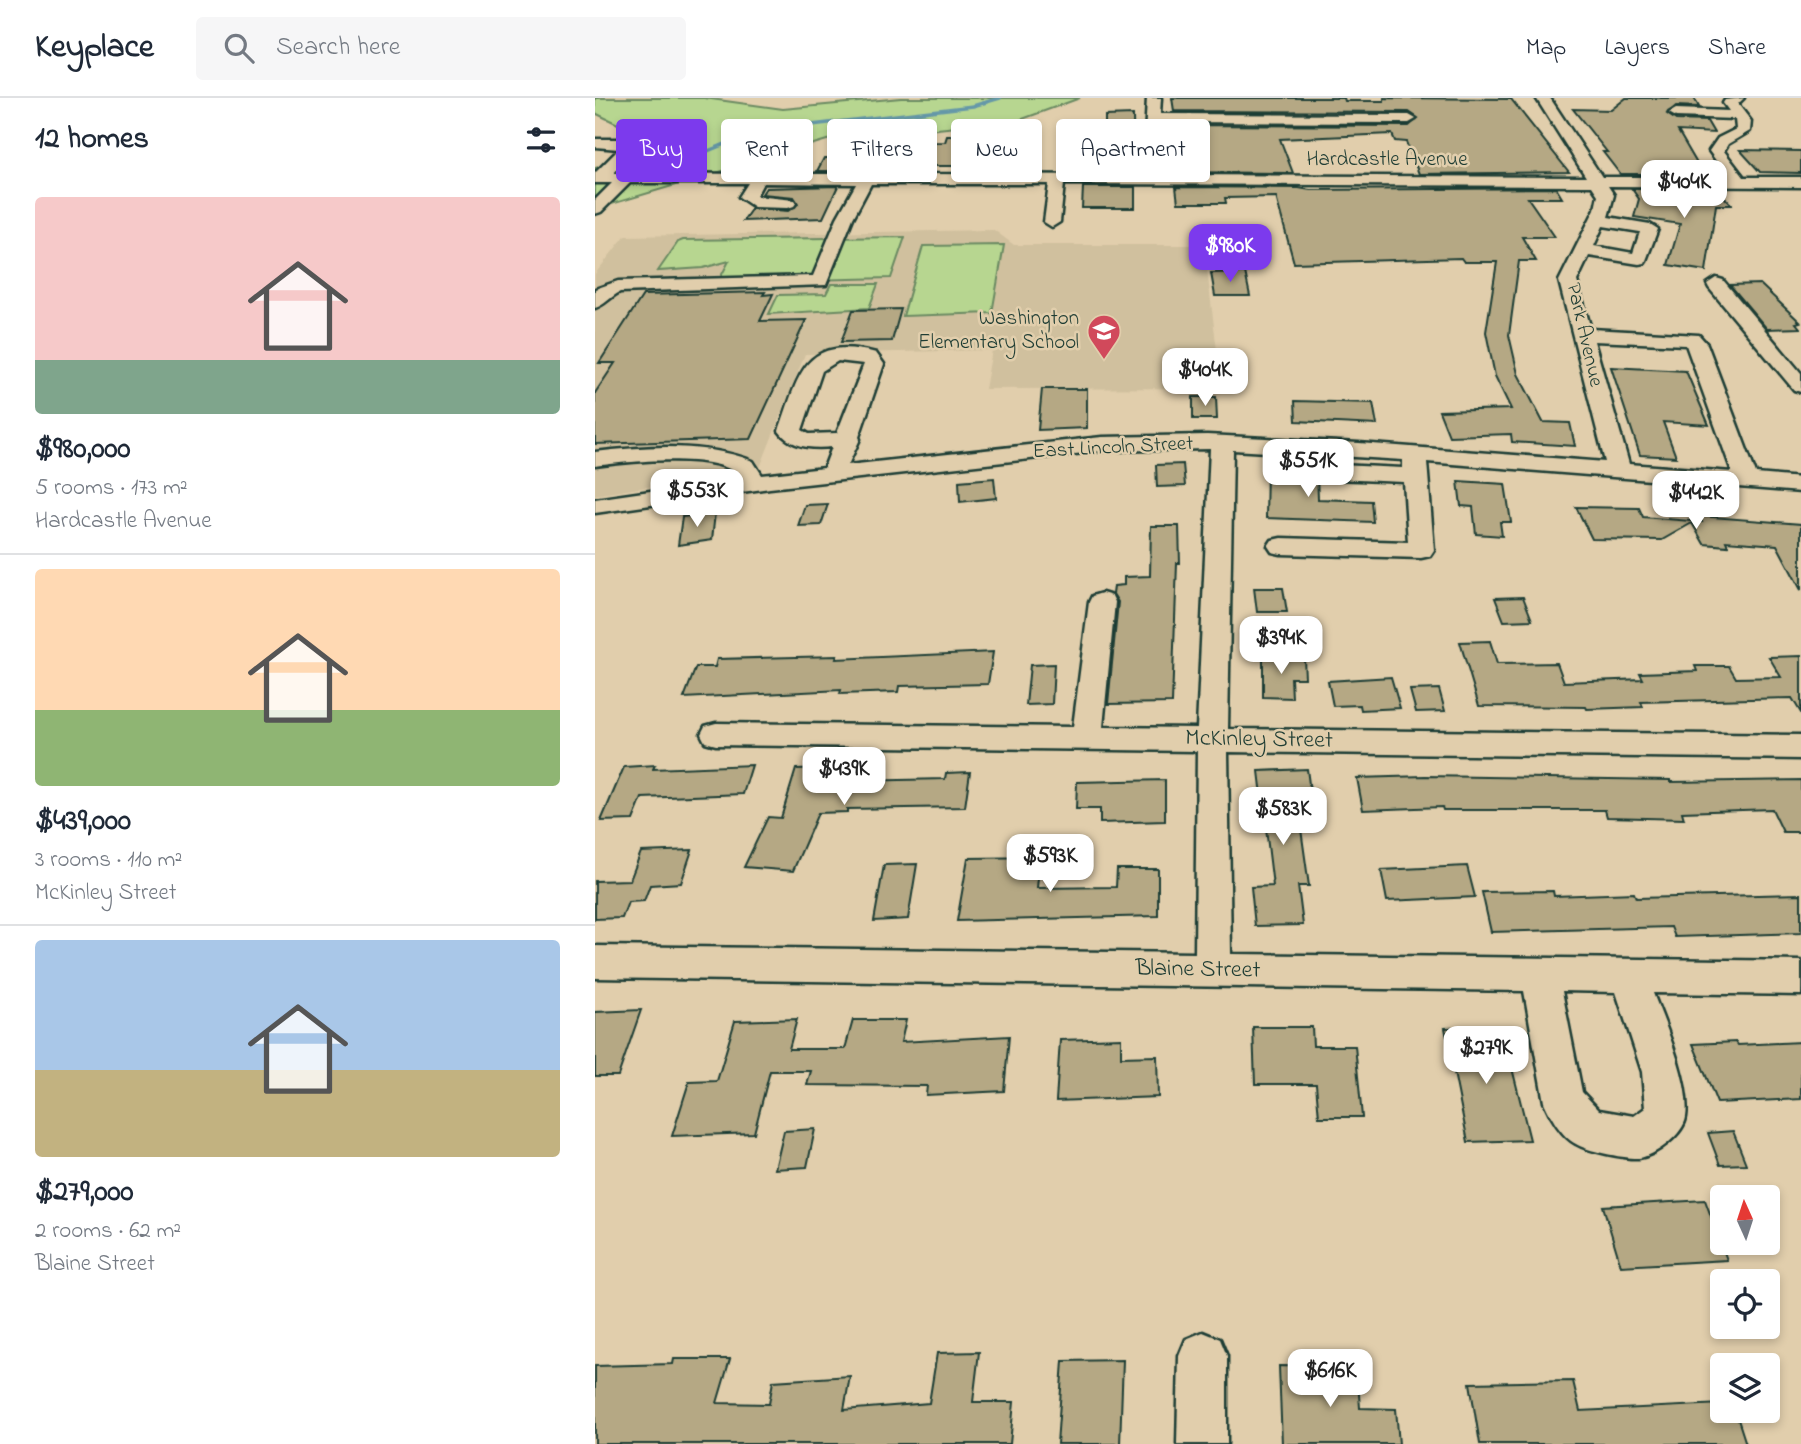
<!DOCTYPE html>
<html lang="en">
<head>
<meta charset="utf-8">
<style>
	:root { --surface:#fff; --page:#f6f6f7; --text:#1f2937; --muted:#747a83; --line:#e0e1e3; --accent:#7c3aed }
	body { margin:0; font-family:"Indie Flower",sans-serif; background:var(--page); color:var(--text); height:100vh; display:flex; flex-direction:column; font-size:26px; white-space:nowrap }
	* { box-sizing:border-box; margin:0 }
	p { font-size:23px; color:var(--muted) }
	.icon { flex:none; width:38px; height:38px; fill:none; stroke:currentColor; stroke-width:2; stroke-linecap:round; stroke-linejoin:round }
	.map { position:relative; flex:1; overflow:hidden }
	.panel { display:flex; flex-direction:column; background:var(--surface); width:595px }
	.panel>* { flex:none }
	.guide { position:absolute; left:21px; top:21px; width:665px; height:63px; display:flex; gap:14px }
	.needle { width:46px; rotate:357deg }
	.fabs { position:absolute; left:1115px; top:1087px; display:grid; gap:14px }
	.fabs a { display:grid; place-items:center; width:70px; height:70px; border-radius:7px; background:var(--surface); box-shadow:0 4px 10px #0003; font-size:35px }
	.price { position:absolute; translate:-50% -60px; padding:0 16px; border-radius:14px; background:#fff; color:#222; font-size:23px; line-height:46px; filter:drop-shadow(0 2px 4px #0008) }
	.price::after { content:''; position:absolute; left:50%; top:42px; width:21px; height:16px; margin-left:-10px; background:inherit; clip-path:polygon(0 0,100% 0,50% 100%) }
	.price.active { background:var(--accent); color:#fff }
	ul { padding:0; list-style:none }
	li { display:grid; align-content:center; gap:14px; height:371px; padding:0 35px }
	li+li { border-top:2px solid var(--line) }
	li span { display:grid; place-items:center; height:217px; border-radius:7px; color:#555 }
	li>.icon { margin-inline-start:auto }
	span .icon { width:126px; height:126px; fill:#fffc; stroke-width:1 }
	li b { font-size:30px }
	h2 { display:flex; justify-content:space-between; align-items:center; height:84px; padding:0 35px; font-size:30px }
	.chip { padding:0 24px; border-radius:7px; background:var(--surface); box-shadow:0 4px 10px #0003; font-size:24px; line-height:63px }
	.chip.active { background:var(--accent); color:#fff }
	header { display:flex; align-items:center; gap:42px; box-sizing:border-box; height:98px; padding:0 35px; background:var(--surface); border-bottom:2px solid var(--line) }
	header strong { font-size:33px }
	nav { display:flex; gap:38px; margin-inline-start:auto; font-size:24px }
	.search { width:490px; height:63px; background:var(--page); display:flex; align-items:center; gap:18px; box-sizing:border-box; padding:0 24px; border-radius:7px; color:var(--muted); font-size:26px }
	main { display:flex; flex:1; min-height:0 }
	.map>svg:first-child { display:block }
</style>
</head>
<body>
<header>
<strong>Keyplace</strong>
<div class="search"><svg class="icon" aria-label="search" viewBox="0 0 24 24"><circle cx="10" cy="10" r="6"/><path d="M15 15l6 6"/></svg>Search here</div>
<nav><a>Map</a><a>Layers</a><a>Share</a></nav>
</header>
<main>
<section class="panel">
<h2>12 homes<svg class="icon" aria-label="filters" viewBox="0 0 24 24"><path d="M4 7h16M4 17h16"/><circle cx="9" cy="7" r="2"/><circle cx="15" cy="17" r="2"/></svg></h2>
<ul>
<li><span style="background:linear-gradient(#f6c9c9 75%,#7fa58c 0)"><svg class="icon" aria-label="home" viewBox="0 0 24 24"><path d="M3 11l9-7 9 7M6 9v11h12V9"/></svg></span><div><b>$980,000</b><p>5 rooms · 173 m²</p><p>Hardcastle Avenue</p></div></li>
<li><span style="background:linear-gradient(#ffd9b3 65%,#8fb573 0)"><svg class="icon" aria-label="home" viewBox="0 0 24 24"><path d="M3 11l9-7 9 7M6 9v11h12V9"/></svg></span><div><b>$439,000</b><p>3 rooms · 110 m²</p><p>McKinley Street</p></div></li>
<li><span style="background:linear-gradient(#a9c7e8 60%,#c2b280 0)"><svg class="icon" aria-label="home" viewBox="0 0 24 24"><path d="M3 11l9-7 9 7M6 9v11h12V9"/></svg></span><div><b>$279,000</b><p>2 rooms · 62 m²</p><p>Blaine Street</p></div></li>
</ul>
</section>
<div class="map">
<svg width="1206" height="1346" viewBox="0 0 1206 1346">
	<rect width="100%" height="100%" fill="#e1ceac"/>
	<filter id="ink" filterUnits="userSpaceOnUse"><feTurbulence type="fractalNoise" baseFrequency=".0143" numOctaves="2"/><feDisplacementMap in="SourceGraphic" scale="14" xChannelSelector="R" yChannelSelector="G"/><feConvolveMatrix kernelMatrix="1 2 1 2 8 2 1 2 1" color-interpolation-filters="sRGB"/></filter>
	<g filter="url(#ink)">
		<!-- built -->
		<polygon fill="#d0c09e" points="399,132 419,147 609,147 624,269 620,285 612,290 390,291 397,252 210,256 164,372 0,397 0,176 30,138"/>
		<!-- green -->
		<g fill="#b7d690" stroke="#6b8a62" stroke-width="2">
			<polygon points="0,0 109,0 188,11 306,0 485,0 422,23 232,42 0,111 0,70 77,52 0,15"/>
			<polygon points="310,139 296,180 123,184 134,163 108,170 63,173 83,144 88,142"/>
			<polygon points="409,147 397,215 308,218 328,148"/>
			<polygon points="236,186 283,186 274,210 174,216 183,197 231,196"/>
		</g>
		<g fill="none" stroke-linecap="round" stroke-linejoin="round">
			<!-- stream -->
			<polyline stroke="#6598a8" stroke-width="3.5" points="64,73 130,46 174,32 378,8 405,0"/>
		</g>
		<!-- building -->
		<g fill="#b5a884" stroke="#1f3d34" stroke-width="2">
			<polygon points="577,0 749,0 750,3 789,3 789,0 916,1 974,74 824,76 811,44 800,43 797,36 685,41 698,75 580,74 578,60 584,60 580,27 814,28 823,20 814,14 579,13"/>
			<polygon points="1031,0 1099,0 1104,9 1081,8 1072,16 1081,22 1112,23 1119,35 1083,33 1108,76 1025,76 1008,54 1012,54 978,11 1016,12"/>
			<polygon points="538,17 539,74 489,74 492,31 510,30 510,18"/>
			<polygon points="352,38 381,38 372,68 332,68 338,50 330,45 320,50 311,68 303,68 312,45 350,44"/>
			<polygon points="1145,52 1206,53 1206,75 1165,74"/>
			<polygon points="229,60 256,60 250,73 222,73"/>
			<polygon points="243,88 228,120 148,123 157,110 193,113 203,106 199,99 167,96 171,90"/>
			<polygon points="488,89 540,89 540,110 487,110"/>
			<polygon points="581,89 704,90 715,92 961,90 967,100 933,100 960,139 927,139 941,163 924,163 914,237 923,276 948,324 975,325 980,348 917,344 916,336 854,338 844,313 916,311 900,278 891,234 902,164 869,164 866,160 699,165 681,99 630,100 631,105 583,105"/>
			<polygon points="1037,91 1121,91 1137,107 1121,107 1111,173 1073,167 1085,126 1039,119 1044,101"/>
			<polygon points="650,174 655,198 620,198 616,175"/>
			<polygon points="1165,186 1205,224 1201,225 1205,230 1172,231 1135,187"/>
			<polygon points="170,194 168,197 178,196 165,223 211,222 156,341 0,346 0,295 20,265 4,265 48,197"/>
			<polygon points="306,211 297,243 246,244 258,212"/>
			<polygon points="1016,269 1091,273 1114,327 1068,324 1081,359 1045,357"/>
			<polygon points="447,291 492,291 492,330 443,332"/>
			<polygon points="598,299 621,299 622,321 598,321"/>
			<polygon points="700,303 778,305 782,327 701,323"/>
			<polygon points="588,366 590,388 562,389 561,367"/>
			<polygon points="691,368 718,369 722,377 723,401 776,403 778,424 671,420 672,372 691,373"/>
			<polygon points="399,380 401,400 365,404 364,383"/>
			<polygon points="863,383 910,386 916,424 905,424 907,438 881,436 878,409 866,408"/>
			<polygon points="233,406 226,427 203,428 210,407"/>
			<polygon points="981,409 1044,410 1048,419 1107,424 1105,418 1206,426 1206,492 1182,447 1131,443 1133,448 1109,446 1097,425 1067,442 997,441"/>
			<polygon points="120,415 117,442 83,447 87,419"/>
			<polygon points="556,428 584,428 585,465 582,465 577,605 513,606 523,504 518,496 519,488 529,487 529,479 555,478"/>
			<polygon points="659,490 688,490 692,514 662,514"/>
			<polygon points="928,499 937,522 909,523 900,500"/>
			<polygon points="895,543 902,566 962,565 969,584 1048,581 1045,575 1102,573 1100,568 1134,568 1141,580 1186,579 1174,559 1206,558 1206,615 1197,600 1046,604 1048,609 992,611 991,609 884,608 865,544"/>
			<polygon points="398,554 393,586 304,588 303,594 245,596 246,592 89,600 101,569 120,569 122,561 242,558 241,561"/>
			<polygon points="668,559 709,560 710,580 696,580 697,600 668,599"/>
			<polygon points="459,566 457,606 431,607 435,567"/>
			<polygon points="796,579 805,610 766,612 765,607 738,608 733,583"/>
			<polygon points="844,591 850,613 821,614 815,592"/>
			<polygon points="60,667 58,671 157,667 148,696 47,700 38,722 6,723 29,669"/>
			<polygon points="263,669 260,683 350,681 351,675 375,674 370,709 252,711 252,714 223,715 198,773 149,769 173,719 186,720 201,671"/>
			<polygon points="712,671 718,716 704,717 714,788 703,788 708,827 660,828 656,789 678,788 664,673"/>
			<polygon points="830,678 1075,682 1075,684 1206,682 1206,734 1188,734 1177,711 1087,714 1089,721 1012,719 1010,712 848,712 847,709 768,712 762,680"/>
			<polygon points="570,682 570,723 505,725 505,711 481,711 482,684"/>
			<polygon points="97,752 86,785 55,787 49,803 33,804 27,820 0,821 0,783 35,782 46,754"/>
			<polygon points="445,759 442,790 521,789 522,771 563,771 563,818 362,823 373,760"/>
			<polygon points="322,766 313,821 279,823 289,767"/>
			<polygon points="872,768 880,799 792,803 786,772"/>
			<polygon points="958,793 959,798 1039,795 1041,800 1206,796 1206,835 1080,839 1076,829 896,834 887,794"/>
			<polygon points="46,912 23,978 0,978 0,914"/>
			<polygon points="202,921 194,951 250,951 258,922 311,922 306,944 414,938 409,993 331,997 332,988 212,987 216,973 175,973 159,1035 77,1038 94,984 122,983 140,923"/>
			<polygon points="902,928 909,958 914,958 935,1042 873,1044 850,930"/>
			<polygon points="658,929 717,929 718,948 760,948 767,1019 724,1019 721,986 660,986"/>
			<polygon points="526,940 526,959 562,958 563,999 461,1003 465,942"/>
			<polygon points="1141,944 1143,947 1206,944 1206,1001 1122,1005 1098,946"/>
			<polygon points="220,1031 212,1069 180,1071 189,1033"/>
			<polygon points="1138,1033 1151,1066 1125,1067 1113,1035"/>
			<polygon points="1110,1102 1132,1162 1026,1168 1008,1108"/>
			<polygon points="384,1254 378,1304 419,1304 415,1346 0,1346 0,1268 78,1266 79,1261 135,1261 122,1305 174,1306 178,1283 255,1278 249,1312 334,1305 342,1255"/>
			<polygon points="528,1262 525,1346 462,1346 468,1263"/>
			<polygon points="684,1268 762,1269 765,1310 801,1311 804,1346 687,1346"/>
			<polygon points="978,1283 985,1313 1127,1306 1127,1312 1140,1312 1151,1346 885,1346 875,1285"/>
		</g>
		<g fill="none" stroke-linecap="round" stroke-linejoin="round">
			<defs>
				<g id="minor">
					<path d="M552,0H566L565,16L814,17L821,21L814,25L565,24L564,77L991,79L941,0H955L1007,79H1133L1114,53L1123,40L1141,31L1140,21L1081,19L1074,15L1081,11L1134,13L1128,5L1130,2L1149,0L1143,6L1156,23L1155,33L1133,46L1129,53L1149,79H1206V89L1013,88L1019,97L1013,119L1055,126L1063,131L1050,165L1044,166L994,158L982,183L996,231L1104,237L1112,246L1161,376L1206,380V394L832,364L839,452L835,458L826,460L686,456L677,454L673,448L677,442L686,440L813,444L809,384L740,381L725,377L721,372V357L638,352L633,631L1206,637V661L633,654L636,856L1206,863V897L1058,895C1070,926 1096,987 1091,1019C1089,1036 1060,1058 1044,1060C1031,1061 992,1053 981,1046C967,1039 955,1018 949,1004L929,893L0,880V848L600,855L602,653L121,647L110,644L106,636L110,628L121,625L478,629L494,504L497,498L507,495L517,498L520,504L508,629L602,630L615,351L507,353L175,390L0,415V401L145,380C129,353 29,364 0,368V354C52,348 109,344 158,363L167,377L229,370L237,349C218,351 196,350 184,333C204,278 208,236 281,255L289,266L264,339L265,341L253,367L507,339L612,337L764,345L1010,364L964,183L1000,111L1003,97L997,88L469,86L465,124L457,129L449,124L454,86H276L258,120L231,187L25,194C15,199 10,207 0,210V191L23,183L218,178L242,120L261,86L168,85L161,98L199,102L201,105L199,108L193,110L159,109L144,99L153,85H35L6,114L0,116V102L17,85H0V75L24,51L0,49V41H24L40,50L19,75L160,76L174,66L157,72L149,67L152,64C167,59 190,46 203,58L180,76H310L322,51L329,47L336,51L326,76L548,77ZM1008,128L1045,134L1038,155L999,148ZM999,243L1091,247L1137,374L1034,366ZM243,263L269,266L242,335L214,336L207,332L227,273ZM744,358L808,362V370L744,367ZM967,893L1021,894L1047,974L1050,1010L1039,1018L1004,1012L987,994Z"/>
					<polygon points="1121,180 1128,182 1206,275 1206,294 1199,292 1114,190 1112,186"/>
					<polygon points="608,1234 625,1241 632,1258 632,1346 582,1346 584,1258 591,1241"/>
				</g>
			</defs>
			<!-- minor casing -->
			<use href="#minor" stroke="#1f3d34" stroke-width="5"/>
			<!-- minor -->
			<use href="#minor" fill="#e1ceac" fill-rule="evenodd"/>
		</g>
	</g>
	<!-- icons -->
	<defs>
		<symbol id="school-pin" viewBox="-11 -11 22 30"><path d="M0 17L-7.5 6A9.5 9.5 0 1 1 7.5 6Z" fill="#d1495b" stroke="#e1ceac"/><path d="M0-5L7-2L0 1L-7-2ZM-4 1L0 2.5L4 1V4Q0 6-4 4Z" fill="#fff"/></symbol>
	</defs>
	<g fill-rule="evenodd">
		<use href="#school-pin" x="490" y="214" width="38" height="52"/>
	</g>
	<g text-anchor="middle" dominant-baseline="central" stroke-width="5" stroke-linejoin="round" paint-order="stroke">
		<!-- far-street labels -->
		<g font-size="21" fill="#1f3d34" stroke="#e1ceac">
			<text x="792" y="62">Hardcastle Avenue</text>
			<text transform="translate(989 237) rotate(77)">Park Avenue</text>
			<text transform="translate(518 350) rotate(-3)">East Lincoln Street</text>
		</g>
		<!-- far-poi labels -->
		<g font-size="21" fill="#1f3d34" stroke="#e1ceac" text-anchor="end">
			<text x="484" y="221">Washington<tspan x="484" dy="24">Elementary School</tspan></text>
		</g>
		<!-- street labels -->
		<g font-size="24" fill="#1f3d34" stroke="#e1ceac">
			<text transform="translate(664 642) rotate(1)">McKinley Street</text>
			<text transform="translate(603 872) rotate(1)">Blaine Street</text>
		</g>
	</g>
</svg>
<div class="fabs">
<a><svg class="needle" viewBox="-14 -14 28 28"><path d="M0-13l5 13h-10z" fill="#e53935"/><path d="M0 13l5-13h-10z" fill="#747a83"/></svg></a>
<a><svg class="icon" aria-label="locate" viewBox="0 0 24 24"><circle cx="12" cy="12" r="6"/><path d="M12 2v4M12 18v4M2 12h4M18 12h4"/></svg></a>
<a><svg class="icon" aria-label="layers" viewBox="0 0 24 24"><path d="M12 4l9 5-9 5-9-5zM3 14l9 5 9-5"/></svg></a>
</div>
<b class="price" style="left:1089px;top:122px">$404K</b>
<b class="price active" style="left:635px;top:186px">$980K</b>
<b class="price" style="left:610px;top:310px">$404K</b>
<b class="price" style="left:713px;top:401px">$551K</b>
<b class="price" style="left:102px;top:431px">$553K</b>
<b class="price" style="left:1101px;top:433px">$442K</b>
<b class="price" style="left:686px;top:578px">$394K</b>
<b class="price" style="left:249px;top:709px">$439K</b>
<b class="price" style="left:688px;top:749px">$583K</b>
<b class="price" style="left:455px;top:796px">$593K</b>
<b class="price" style="left:891px;top:988px">$279K</b>
<b class="price" style="left:735px;top:1311px">$616K</b>
<div class="guide">
<a class="chip active">Buy</a>
<a class="chip">Rent</a>
<a class="chip">Filters</a>
<a class="chip">New</a>
<a class="chip">Apartment</a>
</div>
</div>
</main>
</body>
</html>
